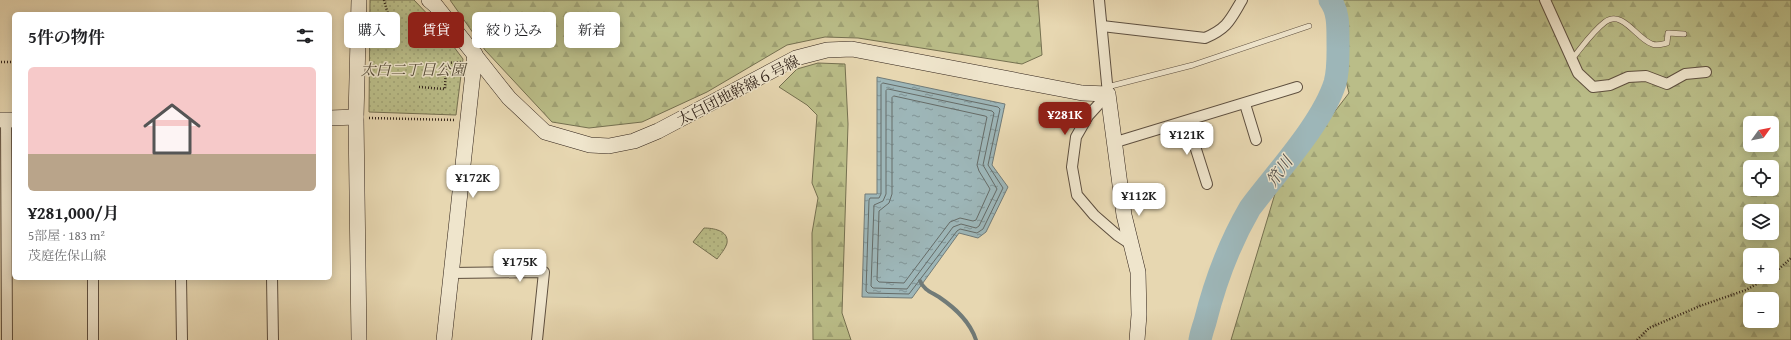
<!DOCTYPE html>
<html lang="ja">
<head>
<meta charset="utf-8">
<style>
	:root { --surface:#fff; --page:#f6f6f6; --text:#202124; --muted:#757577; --line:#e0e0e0; --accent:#8f2418 }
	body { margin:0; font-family:"Gentium Book Plus","Noto Serif JP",serif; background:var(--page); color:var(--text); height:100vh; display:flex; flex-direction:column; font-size:15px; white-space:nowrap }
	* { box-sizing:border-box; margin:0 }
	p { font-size:13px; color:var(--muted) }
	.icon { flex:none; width:22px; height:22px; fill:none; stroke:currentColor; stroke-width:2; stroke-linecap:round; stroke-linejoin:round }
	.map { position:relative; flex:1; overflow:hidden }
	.details { position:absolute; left:12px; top:12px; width:320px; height:268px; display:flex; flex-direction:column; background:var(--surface); border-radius:6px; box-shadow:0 2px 10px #0003 }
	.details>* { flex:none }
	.banner { position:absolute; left:344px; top:12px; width:380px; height:36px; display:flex; gap:8px }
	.needle { width:26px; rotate:57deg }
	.buttons { position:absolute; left:1743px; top:116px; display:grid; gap:8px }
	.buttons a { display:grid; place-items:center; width:36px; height:36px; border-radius:6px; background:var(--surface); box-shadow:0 2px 10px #0003; font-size:20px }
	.price { position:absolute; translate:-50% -34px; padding:0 9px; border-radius:8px; background:#fff; color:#222; font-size:13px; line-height:26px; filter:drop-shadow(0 1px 2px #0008) }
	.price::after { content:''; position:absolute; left:50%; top:24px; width:12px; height:9px; margin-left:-6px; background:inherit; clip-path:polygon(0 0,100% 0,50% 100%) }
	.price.selected { background:var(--accent); color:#fff }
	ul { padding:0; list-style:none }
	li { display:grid; align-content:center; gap:8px; height:212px; padding:0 16px }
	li+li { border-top:1px solid var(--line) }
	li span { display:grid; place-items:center; height:124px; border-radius:6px; color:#555 }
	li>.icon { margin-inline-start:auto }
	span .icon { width:72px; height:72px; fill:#fffc; stroke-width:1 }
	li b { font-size:17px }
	h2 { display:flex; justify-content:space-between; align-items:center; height:48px; padding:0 16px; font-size:17px }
	.chip { padding:0 14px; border-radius:6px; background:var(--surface); box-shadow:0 2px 10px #0003; font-size:14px; line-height:36px }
	.chip.selected { background:var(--accent); color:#fff }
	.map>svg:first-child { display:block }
</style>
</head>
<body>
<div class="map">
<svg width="1791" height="340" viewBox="0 0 1791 340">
	<defs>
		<pattern id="forest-firs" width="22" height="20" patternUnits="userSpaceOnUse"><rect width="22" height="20" fill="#babd88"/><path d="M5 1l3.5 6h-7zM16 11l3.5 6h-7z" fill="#a0a275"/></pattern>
		<pattern id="park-dots" width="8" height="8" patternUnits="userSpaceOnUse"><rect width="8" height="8" fill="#babd88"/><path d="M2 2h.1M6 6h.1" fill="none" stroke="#a0a275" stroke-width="1.8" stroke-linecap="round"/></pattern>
		<pattern id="water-ripples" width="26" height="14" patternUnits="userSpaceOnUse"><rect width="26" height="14" fill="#9db6b8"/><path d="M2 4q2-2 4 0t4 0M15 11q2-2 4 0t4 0" fill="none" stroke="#809495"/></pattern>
	</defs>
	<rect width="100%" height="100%" fill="#e7d7b1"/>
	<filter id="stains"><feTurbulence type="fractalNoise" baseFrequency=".005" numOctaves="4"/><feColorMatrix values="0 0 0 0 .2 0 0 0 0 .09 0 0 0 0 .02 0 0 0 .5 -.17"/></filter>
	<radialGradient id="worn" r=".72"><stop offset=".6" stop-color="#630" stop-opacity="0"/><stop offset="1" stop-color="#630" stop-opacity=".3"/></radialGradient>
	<!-- forest -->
	<g fill="url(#forest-firs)" stroke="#757050" fill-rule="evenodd">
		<polygon points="450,0 1038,0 1042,55 1022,64 858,38 825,37 787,45 707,92 642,122 589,128 552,122 485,50"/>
		<path d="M1325,0H1791V340H1231L1277,187L1349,93ZM1750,123H1772V145H1750ZM1750,167H1772V189H1750ZM1750,211H1772V233H1750ZM1750,255H1772V277H1750ZM1750,299H1772V321H1750Z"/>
		<polygon points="818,63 845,64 848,124 842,313 851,340 813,340 812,233 818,198 812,183 817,115 807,105 779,87 797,69"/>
	</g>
	<!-- park -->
	<g fill="url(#park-dots)" stroke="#757050">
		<polygon points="370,0 414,0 435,22 463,59 456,115 369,112"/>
		<path d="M704,228C712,228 729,230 727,243C726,248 720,255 717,259L693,242Z"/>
	</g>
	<!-- water -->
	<polygon fill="url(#water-ripples)" stroke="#717b78" points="877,77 1005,104 992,165 1008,187 986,232 978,238 959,233 912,298 862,297 865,194 877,194"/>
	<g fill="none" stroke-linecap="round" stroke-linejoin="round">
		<!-- shore -->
		<g stroke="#666c68" stroke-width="1">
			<polygon points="883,83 998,107 1000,109 988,165 1003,188 983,229 977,233 960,229 957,231 909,294 868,293 866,291 869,200 870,198 879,198 881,194 881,85"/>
			<polygon points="888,89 992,111 994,113 983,165 997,189 979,226 976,228 961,224 953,227 907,289 873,288 871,286 874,205 883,201 886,194 886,91"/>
			<polygon points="894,96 985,116 987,117 977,165 979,171 990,189 976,220 973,221 960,218 950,222 904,283 879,282 877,280 879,211 889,203 892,194 892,98"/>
		</g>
		<!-- stream -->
		<path stroke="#717b78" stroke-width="4" d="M920,281C924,290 931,292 939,297C955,308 970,321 976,340"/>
		<!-- river -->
		<path stroke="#9db6b8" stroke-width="23" d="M1200,340C1201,334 1203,328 1205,322C1215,282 1229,244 1250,208C1276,173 1322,124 1335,83C1339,69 1338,52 1338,38C1338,24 1338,11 1330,0"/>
		<defs>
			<g id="lane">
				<path d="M1572,59C1582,47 1592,32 1605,22C1622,9 1637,39 1652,44C1656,46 1663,44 1667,43L1668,33L1684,34"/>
				<polyline points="1107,87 1193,65 1309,26"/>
			</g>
			<g id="street">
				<polyline points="1099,0 1108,94 1088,116 1076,137 1072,167 1077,195 1094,215 1117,235 1132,245"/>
				<polyline points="1545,0 1578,73 1593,87 1610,85 1628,77 1646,76 1667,84 1685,74 1706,72"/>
				<path d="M1102,26L1205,38C1228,28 1230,20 1242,0"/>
				<polyline points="1245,104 1256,140"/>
				<polyline points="6,120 7,340"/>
				<polyline points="1187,121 1207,184"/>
				<polyline points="1116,142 1297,87"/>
				<polyline points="451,273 544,272 537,340"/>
				<polyline points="93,278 93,340"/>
				<polyline points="181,278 182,340"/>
				<polyline points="272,278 273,340"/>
			</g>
			<g id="secondary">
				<polyline points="359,0 356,117 359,340"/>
				<polyline points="429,0 436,6 509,98 545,132 590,145 609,146 634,141 658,131 796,58 827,50 852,49 1082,93 1108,94 1124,215 1138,272 1139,315 1137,340"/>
				<polyline points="330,118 356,117"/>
				<polyline points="0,120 14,120"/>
				<polyline points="444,340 475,54"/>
			</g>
		</defs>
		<!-- lane casing -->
		<use href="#lane" stroke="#5e4f3f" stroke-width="6"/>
		<!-- street casing -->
		<use href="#street" stroke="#5e4f3f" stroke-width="12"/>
		<!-- secondary casing -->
		<use href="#secondary" stroke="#302219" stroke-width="16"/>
		<!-- path -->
		<g stroke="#302219" stroke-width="2.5" stroke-dasharray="1 2" stroke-linecap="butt">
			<polyline points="384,0 388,14"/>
			<polyline points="1,62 14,62"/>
			<polyline points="419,87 445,89 446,63 461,62"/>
			<polyline points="369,118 456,120"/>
			<polyline points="1772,275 1791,258"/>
			<polyline points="1637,340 1649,328 1700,306 1746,290 1769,277"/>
		</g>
		<!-- lane -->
		<use href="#lane" stroke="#efe5cc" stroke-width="5"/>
		<!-- street -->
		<use href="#street" stroke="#efe5cc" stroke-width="10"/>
		<!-- secondary -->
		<use href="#secondary" stroke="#efe5cc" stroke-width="15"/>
	</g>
	<g text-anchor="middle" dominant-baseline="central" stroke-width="3" stroke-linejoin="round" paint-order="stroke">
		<!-- park labels -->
		<g font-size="15" font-style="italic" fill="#524935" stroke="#efe5cc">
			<text x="413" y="69">太白二丁目公園</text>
		</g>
		<!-- street labels -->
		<g font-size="15" fill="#302219" stroke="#efe5cc">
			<text transform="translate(738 90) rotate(-27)">太白団地幹線６号線</text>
		</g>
		<!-- water labels -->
		<g font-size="16" font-style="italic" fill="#514e49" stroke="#efe5cc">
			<text transform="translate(1279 171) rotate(-54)">笊川</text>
		</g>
	</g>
	<rect width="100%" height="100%" filter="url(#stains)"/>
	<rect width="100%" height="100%" fill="url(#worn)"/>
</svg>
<div class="buttons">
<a><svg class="needle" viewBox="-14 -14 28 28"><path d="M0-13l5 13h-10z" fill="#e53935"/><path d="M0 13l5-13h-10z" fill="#757577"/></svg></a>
<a><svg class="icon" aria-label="locate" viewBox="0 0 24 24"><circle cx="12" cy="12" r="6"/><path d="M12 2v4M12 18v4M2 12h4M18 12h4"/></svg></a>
<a><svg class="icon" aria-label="layers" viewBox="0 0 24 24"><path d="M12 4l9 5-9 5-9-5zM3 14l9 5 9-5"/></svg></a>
<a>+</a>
<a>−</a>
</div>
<b class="price selected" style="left:1065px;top:136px">¥281K</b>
<b class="price" style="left:1187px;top:156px">¥121K</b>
<b class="price" style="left:473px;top:199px">¥172K</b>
<b class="price" style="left:1139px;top:217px">¥112K</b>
<b class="price" style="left:520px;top:283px">¥175K</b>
<div class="banner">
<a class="chip">購入</a>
<a class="chip selected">賃貸</a>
<a class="chip">絞り込み</a>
<a class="chip">新着</a>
</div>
<section class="details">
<h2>5件の物件<svg class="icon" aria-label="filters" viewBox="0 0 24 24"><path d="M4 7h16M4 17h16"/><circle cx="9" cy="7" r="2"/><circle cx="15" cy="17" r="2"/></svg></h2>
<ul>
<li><span style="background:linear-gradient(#f6c9c9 70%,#b9a48a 0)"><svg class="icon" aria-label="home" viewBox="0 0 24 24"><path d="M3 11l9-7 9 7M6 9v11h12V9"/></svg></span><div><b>¥281,000/月</b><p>5部屋 · 183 m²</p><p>茂庭佐保山線</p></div></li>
</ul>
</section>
</div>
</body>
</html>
